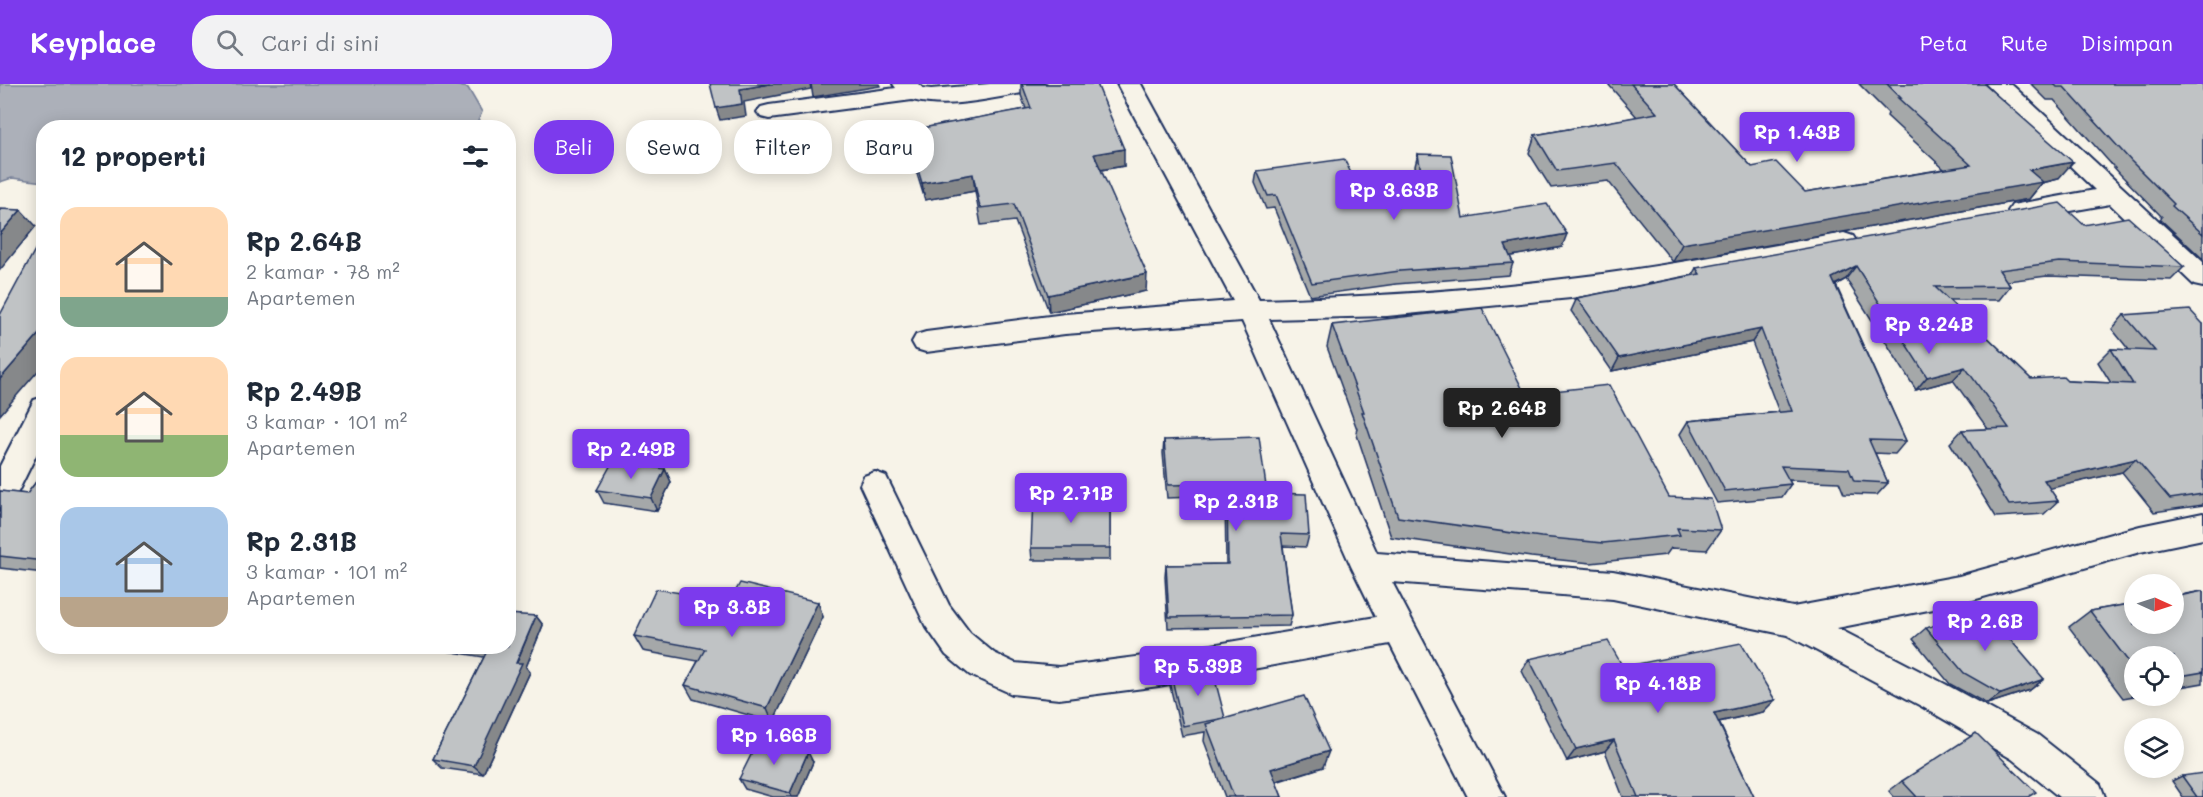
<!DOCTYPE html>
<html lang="id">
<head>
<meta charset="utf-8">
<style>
	:root { --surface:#fff; --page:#f2f2f3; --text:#1f2937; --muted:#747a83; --accent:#7c3aed }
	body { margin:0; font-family:Mali,sans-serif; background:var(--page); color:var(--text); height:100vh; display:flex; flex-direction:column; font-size:22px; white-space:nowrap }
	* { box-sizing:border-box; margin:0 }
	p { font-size:20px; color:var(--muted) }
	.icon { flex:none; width:33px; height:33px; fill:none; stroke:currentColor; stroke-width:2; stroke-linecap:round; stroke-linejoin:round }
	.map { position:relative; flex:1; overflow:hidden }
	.sheet { position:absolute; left:36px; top:36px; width:480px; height:534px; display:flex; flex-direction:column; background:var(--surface); border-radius:24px; box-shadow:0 3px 15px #0003 }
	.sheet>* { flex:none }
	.banner { position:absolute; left:534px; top:36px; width:570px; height:54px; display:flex; gap:12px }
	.needle { width:39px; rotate:93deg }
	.buttons { position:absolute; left:2124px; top:490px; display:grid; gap:12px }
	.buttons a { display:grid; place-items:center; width:60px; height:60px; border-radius:50%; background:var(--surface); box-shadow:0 3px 15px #0003; font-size:30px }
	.price { position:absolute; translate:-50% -51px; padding:0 14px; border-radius:6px; background:var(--accent); color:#fff; font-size:20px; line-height:39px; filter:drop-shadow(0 2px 3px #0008) }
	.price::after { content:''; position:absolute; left:50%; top:36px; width:18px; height:14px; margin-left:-9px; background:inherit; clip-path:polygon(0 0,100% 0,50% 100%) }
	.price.selected { background:#222; color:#fff }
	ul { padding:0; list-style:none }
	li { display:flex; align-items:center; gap:18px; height:150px; padding:0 24px }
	li span { display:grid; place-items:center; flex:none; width:168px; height:120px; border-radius:18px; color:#555 }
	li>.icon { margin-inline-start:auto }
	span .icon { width:72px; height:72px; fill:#fffc; stroke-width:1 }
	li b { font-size:26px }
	h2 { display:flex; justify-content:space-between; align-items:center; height:72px; padding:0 24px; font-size:26px }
	.tag { padding:0 21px; border-radius:24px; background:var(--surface); box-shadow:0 3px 15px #0003; font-size:21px; line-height:54px }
	.tag.selected { background:var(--accent); color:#fff }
	header { display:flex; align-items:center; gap:36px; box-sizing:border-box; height:84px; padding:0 30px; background:var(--accent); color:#fff }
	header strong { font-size:28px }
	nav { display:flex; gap:33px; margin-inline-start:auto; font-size:21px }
	.search { width:420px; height:54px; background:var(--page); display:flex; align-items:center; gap:15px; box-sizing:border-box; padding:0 21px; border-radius:24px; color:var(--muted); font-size:22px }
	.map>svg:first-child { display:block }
</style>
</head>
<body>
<header>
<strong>Keyplace</strong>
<div class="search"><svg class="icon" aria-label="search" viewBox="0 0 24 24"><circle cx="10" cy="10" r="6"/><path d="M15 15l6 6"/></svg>Cari di sini</div>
<nav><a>Peta</a><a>Rute</a><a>Disimpan</a></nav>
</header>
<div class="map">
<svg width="2203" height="713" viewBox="0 0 2203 713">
	<rect width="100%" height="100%" fill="#f7f3e8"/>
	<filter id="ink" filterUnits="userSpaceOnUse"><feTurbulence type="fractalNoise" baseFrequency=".0167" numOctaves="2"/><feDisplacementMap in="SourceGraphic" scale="12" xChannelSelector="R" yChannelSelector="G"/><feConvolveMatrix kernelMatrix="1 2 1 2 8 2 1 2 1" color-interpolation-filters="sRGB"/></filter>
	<g filter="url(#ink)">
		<!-- water -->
		<polygon fill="#acb0b9" stroke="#727c95" stroke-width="1.5" points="0,0 450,0 468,4 482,28 475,44 44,44 43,98 12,94 0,98"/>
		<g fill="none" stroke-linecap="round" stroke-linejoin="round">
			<defs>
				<g id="street">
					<path d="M893,0H918L923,4L931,5L990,0H1046L1042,5L1034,7C995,13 951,26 912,16L769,35L761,33L757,28L761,23L769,21L896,4Z"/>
					<path d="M1117,0H1141L1259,216C1364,213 1467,207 1571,194C1663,183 1753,165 1844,149L1853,152L1857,158L1853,164L1844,167L1662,200L1571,214L1387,232L1269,235L1377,469L1613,487L1793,523L1959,492L2140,442L2203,429V455L2140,468L1959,520L1837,544L1945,600L2038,651L2100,700L2105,713H2059L2012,675L1921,622L1787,551L1613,515L1392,498L1505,713H1468L1390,560L1159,602L1059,615L1012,610L970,591L946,571L925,541L860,401L864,392L875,388L886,392L949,521L970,549L994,569L1015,579L1059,583L1159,570L1376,533L1351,482L1242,237L1065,250L926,268L916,265L912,258L916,251L926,248L1065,230L1233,217Z"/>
					<polygon points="1986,0 2011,0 2203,178 2203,203 2194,201 2110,120 2021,136 2012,133 2008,127 2012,121 2095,106"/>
					<polygon points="44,313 44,355 11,422 0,426 0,382 34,316"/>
				</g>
			</defs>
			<!-- street casing -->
			<use href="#street" stroke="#1b2f5e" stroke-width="4"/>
			<!-- street -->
			<use href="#street" fill="#f7f3e8" fill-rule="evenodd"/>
		</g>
		<!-- wall -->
		<g fill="#a5a8a9" stroke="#1b2f5e" stroke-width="1.5">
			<polygon points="1021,0 1097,0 1124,82 1101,86 1146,207 1049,228 1015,137 981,141 975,107 925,116 909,64 906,47 1026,25 1021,11"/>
			<polygon points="1608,0 1674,0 1752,83 1805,108 1944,85 1887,32 1888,29 1859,0 1984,0 2058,95 2042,99 2029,115 1673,178 1608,97 1551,104 1529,69 1535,51 1637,33"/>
			<polygon points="2031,0 2203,0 2203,175 2160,135 2162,133 2120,90 2054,16 2047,16"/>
			<polygon points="1418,70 1463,134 1562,163 1510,172 1513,179 1509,191 1396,200 1310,212 1274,124 1266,125 1255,99 1257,87 1358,103 1417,95 1415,82"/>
			<polygon points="2084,141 2184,183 2171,196 2047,192 2007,197 2010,202 1999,216 1949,216 2031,295 2111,299 2098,278 2111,265 2129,266 2112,245 2124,231 2203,240 2203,421 2154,428 2122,388 2049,404 2058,417 2044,430 1996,433 1950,359 1962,346 1988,345 1953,296 1916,306 1846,195 1836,201 1906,357 1895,370 1875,369 1888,399 1877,411 1844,410 1839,398 1789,396 1791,400 1782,413 1717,419 1680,350 1688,337 1779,328 1752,258 1612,287 1571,227 1577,214 1692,191 1696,184"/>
			<polygon points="1332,241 1525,310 1669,413 1721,446 1707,466 1671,464 1666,471 1591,479 1531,473 1391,453 1356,348 1357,345 1327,263"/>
			<polygon points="1164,356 1267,409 1309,451 1306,463 1283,462 1292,531 1289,542 1168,544 1165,493 1166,481 1226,480 1225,412 1167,414 1163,369"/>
			<polygon points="665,385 671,398 657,427 604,419 597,406"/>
			<polygon points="44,387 44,489 0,484 0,407 27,410"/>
			<polygon points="1110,416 1110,476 1032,476 1031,464"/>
			<polygon points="2203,507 2203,599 2174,604 2174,573 2134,573 2134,612 2123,614 2069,543 2090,527"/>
			<polygon points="730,517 818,518 823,533 773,638 693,615 685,601 698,577 643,567 634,552"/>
			<polygon points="536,532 543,541 526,583 530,588 483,690 442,684 433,675 484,573 447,567 443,562 508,562"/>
			<polygon points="1926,544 2044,595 2030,606 1987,620 1950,600 1913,555"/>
			<polygon points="1529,575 1623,583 1763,628 1719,638 1754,713 1623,713 1605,667 1567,677 1522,587"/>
			<polygon points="1171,591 1225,634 1225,635 1323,683 1276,698 1282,713 1225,713 1204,657 1205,648 1182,652 1170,602"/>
			<polygon points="813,678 798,713 773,713 745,705 739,695"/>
			<polygon points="2182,692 2203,713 2183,713 2172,697"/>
			<polygon points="1902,697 2028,713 1894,713 1889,707"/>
		</g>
		<!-- shaded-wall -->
		<g fill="#86888a" stroke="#1b2f5e" stroke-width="1.5">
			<polygon points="770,0 810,0 811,5 744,18 746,32 720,36 716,24 740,5"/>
			<polygon points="811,0 879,0 880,2 813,13"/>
			<polygon points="1124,65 1124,82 1094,87 1094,70"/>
			<polygon points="2073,78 2058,95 2042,99 2029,115 1673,178 1682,160 2029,86"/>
			<polygon points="973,90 975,107 925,116 922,99"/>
			<polygon points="21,126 36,142 0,186 0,150"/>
			<polygon points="1567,150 1562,163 1500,174 1505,161"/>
			<polygon points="1856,182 1846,195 1823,207 1832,194"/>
			<polygon points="1147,190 1146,207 1049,228 1048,211"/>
			<polygon points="1761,245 1752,258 1612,287 1619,274"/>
			<polygon points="39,250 44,255 44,280 0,331 0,295"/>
			<polygon points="1965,283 1953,296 1916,306 1927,293"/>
			<polygon points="2136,375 2122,388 2030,409 2044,396"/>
			<polygon points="665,385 671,398 657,427 651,414"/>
			<polygon points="818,518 823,533 773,638 767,624"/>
			<polygon points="536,532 543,541 526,583 530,588 483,690 474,682"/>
			<polygon points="2044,595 2030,606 1987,620 2001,610"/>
			<polygon points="1775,616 1763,628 1704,641 1714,629"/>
			<polygon points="1614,656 1605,667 1567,677 1576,665"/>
			<polygon points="1329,667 1323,683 1267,700 1271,685"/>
			<polygon points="808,668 813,678 798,713 792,713 790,709"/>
		</g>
		<!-- building -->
		<g fill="#c0c3c5" stroke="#1b2f5e" stroke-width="1.5">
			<polygon points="710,0 770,0 740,5 742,20 716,24"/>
			<polygon points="1022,0 1097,0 1124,65 1094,70 1147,190 1048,211 1014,120 980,124 973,90 922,99 906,47 1031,24"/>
			<polygon points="1631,0 1674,0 1752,83 1776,78 1805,108 1971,81 1898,14 1901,14 1887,0 1984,0 2073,78 2029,86 2043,98 1682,160 1616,79 1557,87 1535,51 1657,29"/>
			<polygon points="2054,0 2203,0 2203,150 2172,122 2174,120 2131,77 2064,3 2057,3"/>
			<polygon points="1418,70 1451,71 1463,134 1547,120 1567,150 1505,161 1513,179 1400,187 1312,199 1276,111 1268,112 1257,87 1344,75 1358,103 1422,94"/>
			<polygon points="2060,119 2084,141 2128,133 2184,183 2059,178 1999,186 2010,202 1935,203 2031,295 2063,293 2067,297 2133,300 2111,265 2155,267 2124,231 2190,226 2203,240 2203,410 2170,415 2136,375 2044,396 2058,417 2009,421 1962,346 2009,344 1965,283 1927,293 1856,182 1832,194 1906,357 1869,356 1888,399 1854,397 1849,385 1781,382 1791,400 1725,407 1688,337 1792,327 1761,245 1619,274 1577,214 1700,190 1696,184"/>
			<polygon points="0,125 21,126 0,150"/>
			<polygon points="44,149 44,250 39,250 0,295 0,231"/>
			<polygon points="1482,224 1525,310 1609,301 1669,413 1711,415 1721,446 1677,444 1680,451 1603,459 1541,453 1398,433 1362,328 1364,328 1332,241"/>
			<polygon points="1259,353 1267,409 1306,410 1309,451 1281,450 1292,531 1169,533 1166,481 1228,480 1227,400 1168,401 1164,356"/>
			<polygon points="613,377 665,385 651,414 597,406"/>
			<polygon points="44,387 44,477 0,472 0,407 27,410"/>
			<polygon points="1033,415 1110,416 1110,464 1031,464"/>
			<polygon points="740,499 818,518 767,624 685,601 705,565 634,552 656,505 730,517"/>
			<polygon points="2203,507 2203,588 2174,593 2174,573 2134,573 2134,585 2090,527 2134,519 2134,540 2174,540 2174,513"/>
			<polygon points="1984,525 2044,595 2001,610 1964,589 1926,544"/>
			<polygon points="508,530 536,532 516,579 522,579 474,682 433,675 488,565 469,562 508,562"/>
			<polygon points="1608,557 1623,583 1741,559 1775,616 1714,629 1754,713 1638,713 1614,656 1576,665 1529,575"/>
			<polygon points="1212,584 1225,634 1183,642 1171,591"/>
			<polygon points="1304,612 1329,667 1271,685 1282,713 1234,713 1206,640"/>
			<polygon points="1976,649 2036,708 2028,713 1917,713 1902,697"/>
			<polygon points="759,655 808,668 790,709 739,695"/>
			<polygon points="2203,689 2203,713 2197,713 2182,692"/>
		</g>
	</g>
</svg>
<div class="buttons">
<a><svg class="needle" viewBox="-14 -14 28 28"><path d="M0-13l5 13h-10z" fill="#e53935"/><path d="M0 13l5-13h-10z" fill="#747a83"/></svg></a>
<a><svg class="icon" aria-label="locate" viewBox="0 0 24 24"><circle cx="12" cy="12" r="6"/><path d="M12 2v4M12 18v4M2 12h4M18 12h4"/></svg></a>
<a><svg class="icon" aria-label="layers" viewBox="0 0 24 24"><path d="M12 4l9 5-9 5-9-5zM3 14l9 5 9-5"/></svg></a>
</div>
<b class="price" style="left:1797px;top:79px">Rp 1.43B</b>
<b class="price" style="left:1394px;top:137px">Rp 3.63B</b>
<b class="price" style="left:1929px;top:271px">Rp 3.24B</b>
<b class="price selected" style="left:1502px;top:355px">Rp 2.64B</b>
<b class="price" style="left:631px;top:396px">Rp 2.49B</b>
<b class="price" style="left:1071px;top:440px">Rp 2.71B</b>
<b class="price" style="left:1236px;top:448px">Rp 2.31B</b>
<b class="price" style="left:732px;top:554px">Rp 3.8B</b>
<b class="price" style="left:1985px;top:568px">Rp 2.6B</b>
<b class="price" style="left:1198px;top:613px">Rp 5.39B</b>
<b class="price" style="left:1658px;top:630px">Rp 4.18B</b>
<b class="price" style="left:774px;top:682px">Rp 1.66B</b>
<div class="banner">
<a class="tag selected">Beli</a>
<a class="tag">Sewa</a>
<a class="tag">Filter</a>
<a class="tag">Baru</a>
</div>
<section class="sheet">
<h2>12 properti<svg class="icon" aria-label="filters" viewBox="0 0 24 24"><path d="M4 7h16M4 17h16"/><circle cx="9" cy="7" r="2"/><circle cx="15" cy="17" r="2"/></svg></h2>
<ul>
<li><span style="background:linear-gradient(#ffd9b3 75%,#7fa58c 0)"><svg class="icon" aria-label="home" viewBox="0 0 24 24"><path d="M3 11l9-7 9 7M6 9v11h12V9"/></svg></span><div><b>Rp 2.64B</b><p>2 kamar · 78 m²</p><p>Apartemen</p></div></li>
<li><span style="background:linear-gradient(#ffd9b3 65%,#8fb573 0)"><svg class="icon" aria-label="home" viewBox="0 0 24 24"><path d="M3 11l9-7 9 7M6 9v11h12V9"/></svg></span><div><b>Rp 2.49B</b><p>3 kamar · 101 m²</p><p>Apartemen</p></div></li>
<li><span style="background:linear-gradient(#a9c7e8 75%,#b9a48a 0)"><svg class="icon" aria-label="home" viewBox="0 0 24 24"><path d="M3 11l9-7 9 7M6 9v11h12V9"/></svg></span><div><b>Rp 2.31B</b><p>3 kamar · 101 m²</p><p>Apartemen</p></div></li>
</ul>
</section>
</div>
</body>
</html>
